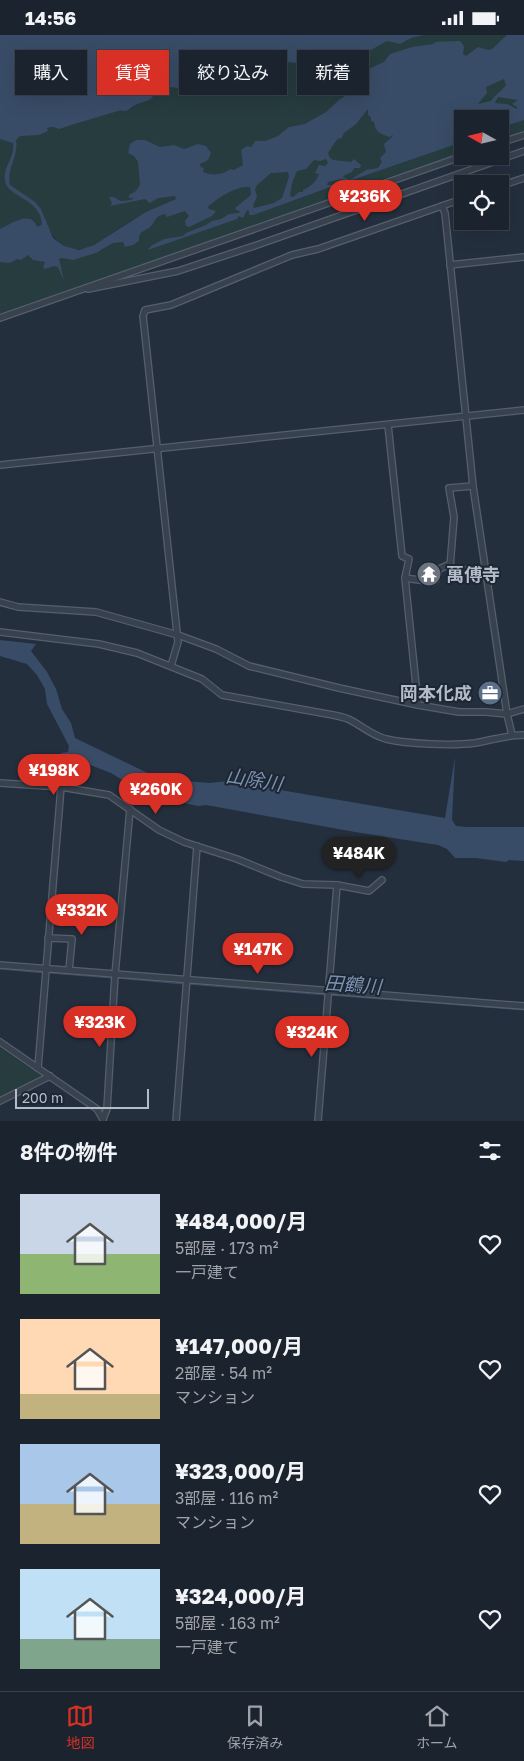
<!DOCTYPE html>
<html lang="ja">
<head>
<meta charset="utf-8">
<style>
	:root { --surface:#1b232e; --page:#242b36; --text:#f1f3f6; --muted:#a0a4aa; --line:#39404a; --accent:#d93025 }
	body { margin:0; font-family:"Golos Text","Noto Sans JP",sans-serif; background:var(--page); color:var(--text); height:100vh; display:flex; flex-direction:column; font-size:19px; white-space:nowrap }
	* { box-sizing:border-box; margin:0 }
	p { font-size:16px; color:var(--muted) }
	.icon { flex:none; width:28px; height:28px; fill:none; stroke:currentColor; stroke-width:2; stroke-linecap:round; stroke-linejoin:round }
	.map { position:relative; height:1086px; overflow:hidden }
	.side { display:flex; flex-direction:column; background:var(--surface); flex:1 }
	.side>* { flex:none }
	.guide { position:absolute; left:15px; top:15px; width:495px; height:45px; display:flex; gap:10px }
	.needle { width:32px; rotate:278deg }
	.fabs { position:absolute; left:454px; top:75px; display:grid; gap:10px }
	.fabs a { display:grid; place-items:center; width:55px; height:55px; border-radius:0px; background:var(--surface); box-shadow:0 5px 20px #0002,0 0 0 1px var(--line); font-size:25px }
	.scale { position:absolute; left:15px; bottom:12px; width:134px; box-sizing:border-box; padding-left:5px; border:2px solid #b4bcc9; border-top:0; font-size:14px; line-height:18px; white-space:nowrap; color:#b4bcc9; -webkit-text-stroke:4px #1d2633; paint-order:stroke }
	.price { position:absolute; translate:-50% -42px; padding:0 11px; border-radius:18px; background:var(--accent); color:#fff; font-size:16px; line-height:32px; filter:drop-shadow(0 1px 2px #0008) }
	.price::after { content:''; position:absolute; left:50%; top:30px; width:15px; height:11px; margin-left:-8px; background:inherit; clip-path:polygon(0 0,100% 0,50% 100%) }
	.price.current { background:#222; color:#fff }
	ul { padding:0; list-style:none }
	li { display:flex; align-items:center; gap:15px; height:125px; padding:0 20px }
	li span { display:grid; place-items:center; flex:none; width:140px; height:100px; border-radius:0px; color:#555 }
	li>.icon { margin-inline-start:auto }
	span .icon { width:60px; height:60px; fill:#fffc; stroke-width:1 }
	li b { font-size:21px }
	h2 { display:flex; justify-content:space-between; align-items:center; height:60px; padding:0 20px; font-size:21px }
	.tag { padding:0 18px; border-radius:0px; background:var(--surface); box-shadow:0 5px 20px #0002,0 0 0 1px var(--line); font-size:18px; line-height:45px }
	.tag.current { background:var(--accent); color:#fff }
	.status { display:flex; justify-content:space-between; align-items:center; height:35px; padding:0 25px; background:var(--surface); direction:ltr }
	.status svg { height:14px; fill:currentColor }
	.menu { display:flex; justify-content:space-around; align-items:center; height:70px; border-top:1px solid var(--line); background:var(--surface); font-size:14px; color:var(--muted) }
	.menu a { display:grid; justify-items:center; gap:2px }
	.menu .current { color:var(--accent) }
	.map>svg:first-child { display:block }
</style>
</head>
<body>
<div class="status"><b>14:56</b><svg viewBox="0 0 49 12"><path d="M0 12V9h3v3zM5 12V6h3v6zM10 12V3h3v9zM15 12V0h3v12zM26 1h20v11H26zM47 4h2v5h-2z"/></svg></div>
<div class="map">
<svg width="524" height="1086" viewBox="0 0 524 1086">
	<rect width="100%" height="100%" fill="#242f3e"/>
	<!-- green -->
	<g fill="#263c3f">
		<path d="M415,0H524L506,13L355,58L247,131L167,161H175L176,164C159,172 144,179 128,188C100,205 72,235 48,193L50,200L76,224L102,215L150,183L248,148L251,152L365,74L402,55L462,100V120L0,281V102L62,89L149,61L153,56L162,55L166,52L178,53L194,49L200,46L267,33L271,34L289,27L331,22L382,5Z"/>
		<polygon points="505,40 524,74 479,78 463,65"/>
		<polygon points="524,85 524,98 500,106 500,93 507,91 508,93 509,90"/>
		<polygon points="0,1013 42,1041 0,1062"/>
	</g>
	<!-- water -->
	<g fill="#394c67" fill-rule="evenodd">
		<path d="M0,0H424L411,3L400,9L387,6L371,15L341,23L324,22L297,28L289,27L271,34L267,33C260,35 251,35 243,36C231,39 211,48 201,46L197,48L180,53L166,52L162,55L153,56L150,59L153,62C146,68 143,66 135,70C132,71 129,75 126,76C123,76 120,75 118,76C99,82 79,87 59,94C54,92 53,91 47,93L48,96L39,100L20,101L16,105C19,121 6,134 10,150L35,167L41,174L53,203L64,211L79,215L94,210L146,177L176,164L175,161L158,163L150,168L145,164L110,171L112,168L109,162C116,161 117,166 122,166C126,166 130,165 133,164V163H129V160L136,156L140,150L138,127L134,121L128,118L130,109L136,105H145L160,112L174,110L184,114L198,109L206,111L211,118L208,125L200,129V131L204,134L203,137C211,141 224,140 230,134L234,135L243,130L241,115L247,111L251,112L255,106H265L278,101L289,92L305,89L326,77L339,65L353,56L362,37L384,27L390,19L412,12L433,9L436,7L460,6L464,11L463,19L466,21L478,12L489,15L492,14L507,0H524V85L509,90L508,93L507,91L500,93V84H462V107L349,146L342,144L328,147L327,150H336L253,180H249V176L247,175L243,183L239,181L237,184L148,215L151,211L164,204L183,201L186,198L206,190L212,186L221,184L229,179L239,178L240,176L236,175L235,173L250,161L251,159L250,152C238,150 217,163 208,172L209,174L216,176L212,181L189,192L186,191L185,186L189,181L185,176L167,182L165,179C156,181 156,184 152,190C146,197 138,195 139,206L133,210L125,212L123,207L113,208L96,218L73,225L62,223L59,224L64,246L58,232L54,231L45,234L43,232L45,227L33,225L28,220L21,225L17,224L10,228L0,227V194C7,191 21,181 30,184C33,184 36,190 38,192L42,189C40,164 12,163 6,149C0,134 16,123 13,108L0,104ZM504,44L506,50C501,57 495,59 491,66L478,69L487,58L486,52ZM498,62L518,65L512,69L517,72V74L507,69L495,68ZM368,74V80L371,82V86L374,87C375,97 380,99 390,102L393,100V101L384,109L386,117L380,123L382,127L378,133L366,135L350,145L343,142L345,140L352,137L354,133H360L361,130L354,124L351,127L333,125L330,123L328,118L335,107L339,103L341,104L344,98L356,89ZM326,124L328,128L325,131L319,130L315,138L319,139C317,146 310,152 303,155V157H299L293,162L290,161L292,148L297,136L306,134L314,125L320,126ZM288,137L289,142L282,163L274,168L254,173L253,170L257,162L255,154L257,150L271,138Z"/>
		<polygon points="0,605 36,609 31,616 47,637 56,654 62,674 71,688 75,703 160,744 210,748 236,745 286,756 445,783 455,722 452,785 456,791 466,792 524,792 524,826 509,825 506,827 476,823 455,823 447,814 438,810 355,797 206,770 198,771 180,767 161,769 111,738 72,723 61,722 61,718 68,717 69,711 47,669 45,654 37,640 27,629 0,621"/>
	</g>
	<g fill="none" stroke-linecap="round" stroke-linejoin="round">
		<!-- stream -->
		<g stroke="#394c67" stroke-width="1">
			<polyline points="0,934 45,938"/>
			<polyline points="49,938 112,943"/>
			<polyline points="116,943 184,949"/>
			<polyline points="188,949 326,960"/>
			<polyline points="330,960 524,975"/>
			<polyline points="20,1060 45,1046"/>
			<polyline points="0,1069 15,1062"/>
		</g>
		<defs>
			<g id="minor">
				<polyline points="500,108 524,100"/>
				<polyline points="500,151 524,143"/>
				<polyline points="442,171 445,178 473,451 507,679 512,700"/>
				<polyline points="450,230 524,222"/>
				<polyline points="88,254 178,236 257,210 524,116"/>
				<polyline points="0,283 463,121"/>
				<polyline points="388,390 402,521 409,524 405,543 418,670"/>
				<polyline points="0,430 524,375"/>
				<polyline points="473,451 449,453 454,482 450,532 486,539"/>
				<polyline points="405,543 433,547 436,545 439,534 450,529"/>
				<polyline points="0,567 18,572 96,577 178,600 216,614 249,631 339,653 418,670 459,677 486,677 507,679 524,674"/>
				<path d="M0,597L99,609L137,618L202,644L222,660L333,680C338,681 343,682 348,684C361,690 371,700 386,704C407,709 453,711 475,708C491,705 508,700 524,700"/>
				<polyline points="171,631 178,607 143,281 145,275 171,270 292,220 318,214 462,164"/>
				<polyline points="0,748 61,752 109,760 159,795 184,807 237,824 281,842 303,849 337,850 369,856 382,845"/>
				<polyline points="48,903 72,904 69,935"/>
				<polyline points="0,930 524,971"/>
				<polyline points="0,1007 97,1074 103,1084"/>
				<polyline points="38,1033 61,752"/>
				<polyline points="0,1066 50,1041"/>
				<polyline points="103,1084 107,1074 115,940 130,774"/>
				<polyline points="176,1086 197,811"/>
				<polyline points="318,1086 337,850"/>
			</g>
		</defs>
		<!-- minor casing -->
		<use href="#minor" stroke="#565f6c" stroke-width="8"/>
		<!-- minor -->
		<use href="#minor" stroke="#38414e" stroke-width="5.5"/>
	</g>
	<!-- icons -->
	<defs>
		<symbol id="temple-disc" viewBox="-11 -11 22 22"><circle r="9.5" fill="#6b7280" stroke="#1d2633"/><path d="M0-6L5-2H3V0L6.5 2.5H4V6H1.5V3h-3V6H-4V2.5H-6.5L-3 0V-2H-5Z" fill="#fff"/></symbol>
		<symbol id="office-disc" viewBox="-11 -11 22 22"><circle r="9.5" fill="#5c6f8a" stroke="#1d2633"/><path d="M-6-3h4V-5.5h4V-3h4V5H-6ZM-1-4.5V-3h2v-1.5ZM-6 0V1H6V0Z" fill="#fff"/></symbol>
	</defs>
	<g fill-rule="evenodd">
		<use href="#temple-disc" x="415" y="525" width="28" height="28"/>
		<use href="#office-disc" x="476" y="644" width="28" height="28"/>
	</g>
	<g text-anchor="middle" dominant-baseline="central" stroke-width="4" stroke-linejoin="round" paint-order="stroke">
		<!-- poi labels -->
		<g font-size="18" font-weight="bold" fill="#b4bcc9" stroke="#1d2633" text-anchor="start">
			<text x="446" y="539">萬傅寺</text>
			<text x="472" y="658" text-anchor="end">岡本化成</text>
		</g>
		<!-- water labels -->
		<g font-size="19" font-style="italic" fill="#7c92b1" stroke="#1d2633">
			<text transform="translate(254 744) rotate(9)">山除川</text>
			<text transform="translate(353 949) rotate(4)">田鶴川</text>
		</g>
	</g>
</svg>
<div class="fabs">
<a><svg class="needle" viewBox="-14 -14 28 28"><path d="M0-13l5 13h-10z" fill="#e53935"/><path d="M0 13l5-13h-10z" fill="#a0a4aa"/></svg></a>
<a><svg class="icon" aria-label="locate" viewBox="0 0 24 24"><circle cx="12" cy="12" r="6"/><path d="M12 2v4M12 18v4M2 12h4M18 12h4"/></svg></a>
</div>
<div class="scale">200 m</div>
<b class="price" style="left:365px;top:187px">¥236K</b>
<b class="price" style="left:54px;top:761px">¥198K</b>
<b class="price" style="left:156px;top:780px">¥260K</b>
<b class="price current" style="left:359px;top:844px">¥484K</b>
<b class="price" style="left:82px;top:901px">¥332K</b>
<b class="price" style="left:258px;top:940px">¥147K</b>
<b class="price" style="left:100px;top:1013px">¥323K</b>
<b class="price" style="left:312px;top:1023px">¥324K</b>
<div class="guide">
<a class="tag">購入</a>
<a class="tag current">賃貸</a>
<a class="tag">絞り込み</a>
<a class="tag">新着</a>
</div>
</div>
<section class="side">
<h2>8件の物件<svg class="icon" aria-label="filters" viewBox="0 0 24 24"><path d="M4 7h16M4 17h16"/><circle cx="9" cy="7" r="2"/><circle cx="15" cy="17" r="2"/></svg></h2>
<ul>
<li><span style="background:linear-gradient(#c9d6e8 60%,#8fb573 0)"><svg class="icon" aria-label="home" viewBox="0 0 24 24"><path d="M3 11l9-7 9 7M6 9v11h12V9"/></svg></span><div><b>¥484,000/月</b><p>5部屋 · 173 m²</p><p>一戸建て</p></div><svg class="icon" aria-label="heart" viewBox="0 0 24 24"><path d="M12 20l-8-8c-3-5 5-10 8-4 3-6 11-1 8 4z"/></svg></li>
<li><span style="background:linear-gradient(#ffd9b3 75%,#c2b280 0)"><svg class="icon" aria-label="home" viewBox="0 0 24 24"><path d="M3 11l9-7 9 7M6 9v11h12V9"/></svg></span><div><b>¥147,000/月</b><p>2部屋 · 54 m²</p><p>マンション</p></div><svg class="icon" aria-label="heart" viewBox="0 0 24 24"><path d="M12 20l-8-8c-3-5 5-10 8-4 3-6 11-1 8 4z"/></svg></li>
<li><span style="background:linear-gradient(#a9c7e8 60%,#c2b280 0)"><svg class="icon" aria-label="home" viewBox="0 0 24 24"><path d="M3 11l9-7 9 7M6 9v11h12V9"/></svg></span><div><b>¥323,000/月</b><p>3部屋 · 116 m²</p><p>マンション</p></div><svg class="icon" aria-label="heart" viewBox="0 0 24 24"><path d="M12 20l-8-8c-3-5 5-10 8-4 3-6 11-1 8 4z"/></svg></li>
<li><span style="background:linear-gradient(#bfe0f5 70%,#7fa58c 0)"><svg class="icon" aria-label="home" viewBox="0 0 24 24"><path d="M3 11l9-7 9 7M6 9v11h12V9"/></svg></span><div><b>¥324,000/月</b><p>5部屋 · 163 m²</p><p>一戸建て</p></div><svg class="icon" aria-label="heart" viewBox="0 0 24 24"><path d="M12 20l-8-8c-3-5 5-10 8-4 3-6 11-1 8 4z"/></svg></li>
</ul>
</section>
<nav class="menu">
<a class="current"><svg class="icon" aria-label="map" viewBox="0 0 24 24"><path d="M3 6l6-2 6 2 6-2v14l-6 2-6-2-6 2zM9 4v14M15 6v14"/></svg>地図</a>
<a><svg class="icon" aria-label="saved" viewBox="0 0 24 24"><path d="M7 4h10v16l-5-4-5 4z"/></svg>保存済み</a>
<a><svg class="icon" aria-label="home" viewBox="0 0 24 24"><path d="M3 11l9-7 9 7M6 9v11h12V9"/></svg>ホーム</a>
</nav>
</body>
</html>
